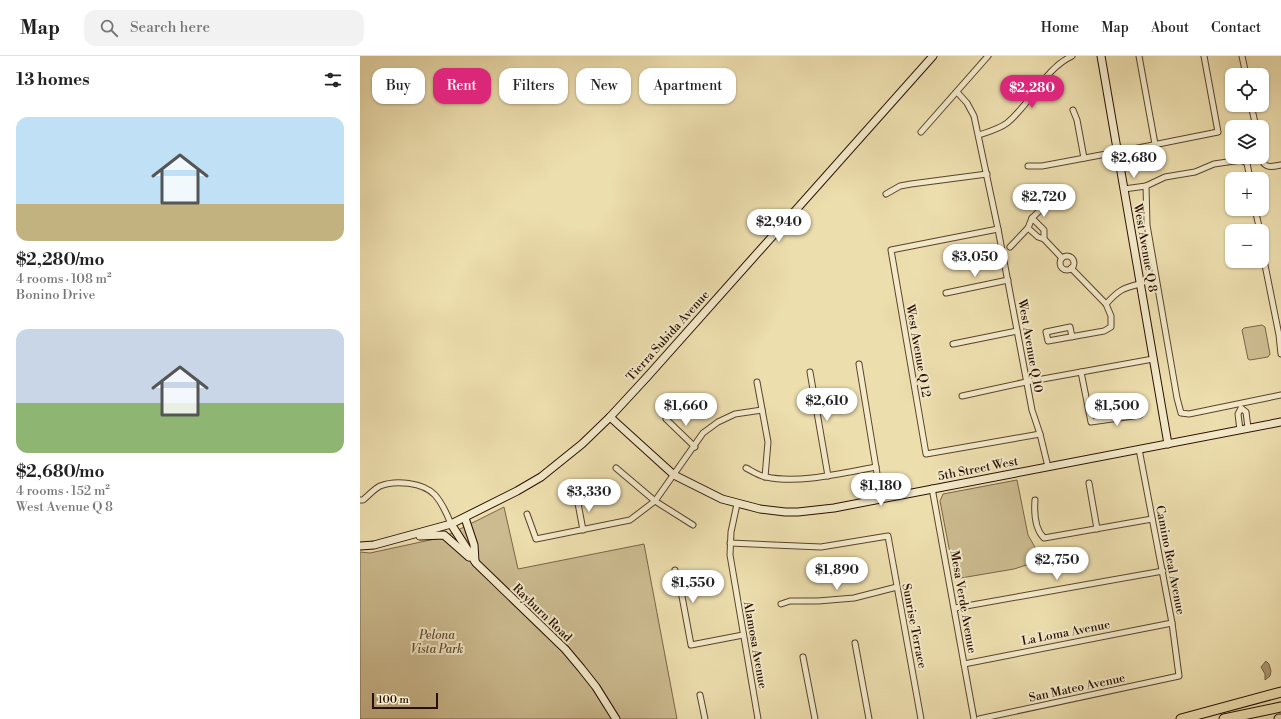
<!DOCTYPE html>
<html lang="en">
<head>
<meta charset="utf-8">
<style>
	:root { --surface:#fff; --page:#f2f2f2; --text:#222; --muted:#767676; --line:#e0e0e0; --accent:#db2777 }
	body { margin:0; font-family:"Libre Bodoni",serif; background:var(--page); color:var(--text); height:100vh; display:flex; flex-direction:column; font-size:15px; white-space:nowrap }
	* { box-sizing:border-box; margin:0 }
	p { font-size:13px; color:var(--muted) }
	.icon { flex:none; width:22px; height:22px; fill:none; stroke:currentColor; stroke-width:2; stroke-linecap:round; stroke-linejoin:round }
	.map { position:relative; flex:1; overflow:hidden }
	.sheet { display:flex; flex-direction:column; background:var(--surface); width:360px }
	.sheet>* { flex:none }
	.hud { position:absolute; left:12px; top:12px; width:380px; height:36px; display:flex; gap:8px }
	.fabs { position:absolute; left:865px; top:12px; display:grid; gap:8px }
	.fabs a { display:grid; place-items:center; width:44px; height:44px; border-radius:8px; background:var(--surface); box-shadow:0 1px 3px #0004; font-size:20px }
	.scale { position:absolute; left:12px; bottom:10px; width:66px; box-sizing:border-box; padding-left:4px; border:2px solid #290e00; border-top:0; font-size:11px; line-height:14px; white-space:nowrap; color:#290e00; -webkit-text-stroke:3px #f3eaca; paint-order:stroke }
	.price { position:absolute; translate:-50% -34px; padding:0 9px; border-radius:14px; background:#fff; color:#222; font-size:13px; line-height:26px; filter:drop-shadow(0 1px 2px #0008) }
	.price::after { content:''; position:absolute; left:50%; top:24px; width:12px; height:9px; margin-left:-6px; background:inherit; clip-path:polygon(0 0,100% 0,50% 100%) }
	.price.current { background:var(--accent); color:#fff }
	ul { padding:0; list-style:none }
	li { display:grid; align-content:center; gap:8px; height:212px; padding:0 16px }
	li span { display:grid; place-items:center; height:124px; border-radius:12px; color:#555 }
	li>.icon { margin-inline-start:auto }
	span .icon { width:72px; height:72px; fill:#fffc; stroke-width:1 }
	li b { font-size:17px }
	h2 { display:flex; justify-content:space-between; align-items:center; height:48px; padding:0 16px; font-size:17px }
	.chip { padding:0 14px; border-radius:12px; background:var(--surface); box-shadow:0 1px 3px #0004; font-size:14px; line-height:36px }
	.chip.current { background:var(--accent); color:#fff }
	header { display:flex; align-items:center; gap:24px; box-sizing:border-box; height:56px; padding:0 20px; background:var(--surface); border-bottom:1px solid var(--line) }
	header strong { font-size:19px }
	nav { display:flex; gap:22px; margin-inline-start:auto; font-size:14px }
	.search { width:280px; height:36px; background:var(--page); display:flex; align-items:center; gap:10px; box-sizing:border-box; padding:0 14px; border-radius:12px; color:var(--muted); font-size:15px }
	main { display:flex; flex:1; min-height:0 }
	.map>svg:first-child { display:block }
</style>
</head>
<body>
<header>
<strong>Map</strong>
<div class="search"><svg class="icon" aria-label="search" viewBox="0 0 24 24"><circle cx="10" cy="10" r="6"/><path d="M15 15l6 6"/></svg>Search here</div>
<nav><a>Home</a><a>Map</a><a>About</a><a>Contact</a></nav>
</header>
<main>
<section class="sheet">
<h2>13 homes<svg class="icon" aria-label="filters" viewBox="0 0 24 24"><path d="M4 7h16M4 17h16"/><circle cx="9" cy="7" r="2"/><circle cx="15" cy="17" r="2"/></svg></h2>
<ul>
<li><span style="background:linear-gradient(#bfe0f5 70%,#c2b280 0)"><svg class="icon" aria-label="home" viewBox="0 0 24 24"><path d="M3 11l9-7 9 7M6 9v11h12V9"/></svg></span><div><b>$2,280/mo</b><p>4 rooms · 108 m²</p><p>Bonino Drive</p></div></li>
<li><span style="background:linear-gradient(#c9d6e8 60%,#8fb573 0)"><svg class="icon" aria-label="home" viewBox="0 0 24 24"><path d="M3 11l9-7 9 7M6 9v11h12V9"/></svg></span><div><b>$2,680/mo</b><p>4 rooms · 152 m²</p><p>West Avenue Q 8</p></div></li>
</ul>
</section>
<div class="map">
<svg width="921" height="663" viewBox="0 0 921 663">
	<rect width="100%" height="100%" fill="#eddeae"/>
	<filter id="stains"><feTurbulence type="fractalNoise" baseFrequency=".005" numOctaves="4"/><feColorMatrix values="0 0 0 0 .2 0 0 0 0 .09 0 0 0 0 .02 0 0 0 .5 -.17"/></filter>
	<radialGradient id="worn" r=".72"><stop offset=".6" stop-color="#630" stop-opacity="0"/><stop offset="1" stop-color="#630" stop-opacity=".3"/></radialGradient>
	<!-- green -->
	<g fill="#ccbb90" stroke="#7a6448">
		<polygon points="902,269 905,271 910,298 908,301 890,304 888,303 882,274 884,272"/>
		<polygon points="657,424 668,479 676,493 679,505 654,513 595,523 580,445 583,438"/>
		<polygon points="144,451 158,513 284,488 317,663 0,663 0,496 10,497 84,481"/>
	</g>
	<!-- water -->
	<polygon fill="#aa9773" stroke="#766045" points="906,605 909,608 911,615 910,620 905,624 905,618 901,611"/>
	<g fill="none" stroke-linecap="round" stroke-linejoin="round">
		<defs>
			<g id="street">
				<polyline points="779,0 795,88"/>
				<polyline points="882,0 886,19"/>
				<polyline points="597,36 607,47 614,60 638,173 672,354 680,378 688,411"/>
				<polyline points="891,49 896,71"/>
				<polyline points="713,54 717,64 724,102"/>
				<polyline points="561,76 628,0"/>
				<path d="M619,79C628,76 639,73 647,67C671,48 684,13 712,0"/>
				<polyline points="758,96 858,76 844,0"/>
				<path d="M901,101C904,113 911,111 921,109"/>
				<polyline points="668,110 682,110 757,96"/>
				<polyline points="890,123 887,107 881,104 854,108 835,116 805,121 786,130 787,169 817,342 821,357 829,358 921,339"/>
				<polyline points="764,133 786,130"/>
				<polyline points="526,138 540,130 551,128 627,118"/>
				<polyline points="693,142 672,162 668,172 678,181 684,183 702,202"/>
				<polyline points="895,153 900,175"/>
				<polyline points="672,162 684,174 684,183"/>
				<polyline points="638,173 531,194 566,398 680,378"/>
				<polyline points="650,191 668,172"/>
				<polyline points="902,194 919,279 921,298"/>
				<circle cx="707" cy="207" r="7"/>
				<polyline points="711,212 746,248 751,260 751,271 744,275 688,285 686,276 710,271 712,281"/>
				<polyline points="586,237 648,224"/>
				<path d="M746,248C758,235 762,232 780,228"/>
				<polyline points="593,288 657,275"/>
				<polyline points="499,308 521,442"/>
				<polyline points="450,316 468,420"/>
				<polyline points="721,316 731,366 780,359"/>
				<polyline points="397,326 408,386 405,421"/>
				<polyline points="602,340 666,326 793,303"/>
				<polyline points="306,363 335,391"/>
				<polyline points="880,374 878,358 881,352 886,356 888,372"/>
				<polyline points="256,412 295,445 333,469"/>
				<path d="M386,412C392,415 399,420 406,421C439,428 483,417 516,411"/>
				<polyline points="729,427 737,473"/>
				<polyline points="572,432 614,663"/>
				<polyline points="217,442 223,474"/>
				<path d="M0,444H3C8,440 14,433 20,430C35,424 63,426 75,439C83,448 87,458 91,468"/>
				<path d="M675,444C674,457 675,473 684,482L792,463"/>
				<polyline points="377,448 371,476 370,499 398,663"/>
				<polyline points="167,458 176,483 270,464 295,445 343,377 358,366 375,358 402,354"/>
				<polyline points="370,487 461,491 528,480 561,663"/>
				<polyline points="315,514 319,524 331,589 383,579"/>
				<polyline points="421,548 430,545 458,545 494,542 537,531"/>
				<polyline points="595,552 803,515"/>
				<polyline points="495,587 509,663"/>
				<polyline points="443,601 455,663"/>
				<polyline points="604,608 812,567"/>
				<polyline points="340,639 345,663"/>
				<polyline points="619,663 819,620 812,567 779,393"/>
			</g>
			<g id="secondary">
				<polyline points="741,0 808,388"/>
				<polyline points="250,361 314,419 362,443 400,453 425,456 438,456 474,452 921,366"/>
				<polyline points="105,462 114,489 115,505"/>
				<polyline points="91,468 116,507 205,593 221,612 236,631 256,663"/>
				<polyline points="60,480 84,479 109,501"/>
				<polyline points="0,490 14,489 91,468 157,435 181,421 222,388 250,361 287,321 573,0"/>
			</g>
			<g id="highway">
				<polyline points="821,663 921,636"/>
				<polyline points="864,663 921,651"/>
				<polyline points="919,663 921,663"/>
			</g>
		</defs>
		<!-- street casing -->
		<use href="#street" stroke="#5a422c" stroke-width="7"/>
		<!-- secondary casing -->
		<use href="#secondary" stroke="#290e00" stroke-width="9"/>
		<!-- highway casing -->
		<use href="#highway" stroke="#290e00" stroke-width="11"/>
		<!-- street -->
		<use href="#street" stroke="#f3eaca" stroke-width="5"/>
		<!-- secondary -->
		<use href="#secondary" stroke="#f3eaca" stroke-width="7"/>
		<!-- highway -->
		<use href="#highway" stroke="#eddeae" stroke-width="9"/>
	</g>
	<g text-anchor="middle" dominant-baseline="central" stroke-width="4" stroke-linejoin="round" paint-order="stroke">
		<!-- street labels -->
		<g font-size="12" fill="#290e00" stroke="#f3eaca">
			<text transform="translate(785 192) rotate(80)">West Avenue Q 8</text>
			<text transform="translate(308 280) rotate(-48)">Tierra Subida Avenue</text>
			<text transform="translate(670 290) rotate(80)">West Avenue Q 10</text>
			<text transform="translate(558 295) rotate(80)">West Avenue Q 12</text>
			<text transform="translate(618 413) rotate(-11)">5th Street West</text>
			<text transform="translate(810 504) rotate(79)">Camino Real Avenue</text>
			<text transform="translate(603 546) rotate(80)">Mesa Verde Avenue</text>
			<text transform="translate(182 557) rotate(44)">Rayburn Road</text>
			<text transform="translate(554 570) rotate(79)">Sunrise Terrace</text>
			<text transform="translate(706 577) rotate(-11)">La Loma Avenue</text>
			<text transform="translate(395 589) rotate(80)">Alamosa Avenue</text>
			<text transform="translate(717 632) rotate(-12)">San Mateo Avenue</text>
		</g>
		<!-- park labels -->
		<g font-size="12" font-style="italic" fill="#624b32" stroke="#f3eaca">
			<text x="77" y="579">Pelona<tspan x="77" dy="14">Vista Park</tspan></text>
		</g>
	</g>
	<rect width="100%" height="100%" filter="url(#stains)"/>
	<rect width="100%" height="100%" fill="url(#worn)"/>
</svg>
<div class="fabs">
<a><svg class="icon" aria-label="locate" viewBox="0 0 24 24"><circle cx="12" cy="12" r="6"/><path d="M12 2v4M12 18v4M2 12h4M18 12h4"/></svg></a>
<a><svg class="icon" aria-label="layers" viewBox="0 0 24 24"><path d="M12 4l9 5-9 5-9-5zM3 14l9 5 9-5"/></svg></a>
<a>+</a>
<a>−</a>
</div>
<div class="scale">100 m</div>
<b class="price current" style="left:672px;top:53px">$2,280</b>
<b class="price" style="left:774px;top:123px">$2,680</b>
<b class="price" style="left:684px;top:162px">$2,720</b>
<b class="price" style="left:419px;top:187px">$2,940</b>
<b class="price" style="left:615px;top:222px">$3,050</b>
<b class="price" style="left:467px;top:366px">$2,610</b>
<b class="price" style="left:326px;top:371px">$1,660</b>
<b class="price" style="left:757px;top:371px">$1,500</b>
<b class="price" style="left:521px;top:451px">$1,180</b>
<b class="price" style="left:229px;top:457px">$3,330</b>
<b class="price" style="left:697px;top:525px">$2,750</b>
<b class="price" style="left:477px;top:535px">$1,890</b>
<b class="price" style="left:333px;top:548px">$1,550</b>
<div class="hud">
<a class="chip">Buy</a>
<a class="chip current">Rent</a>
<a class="chip">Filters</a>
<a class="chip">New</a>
<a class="chip">Apartment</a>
</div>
</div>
</main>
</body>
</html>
